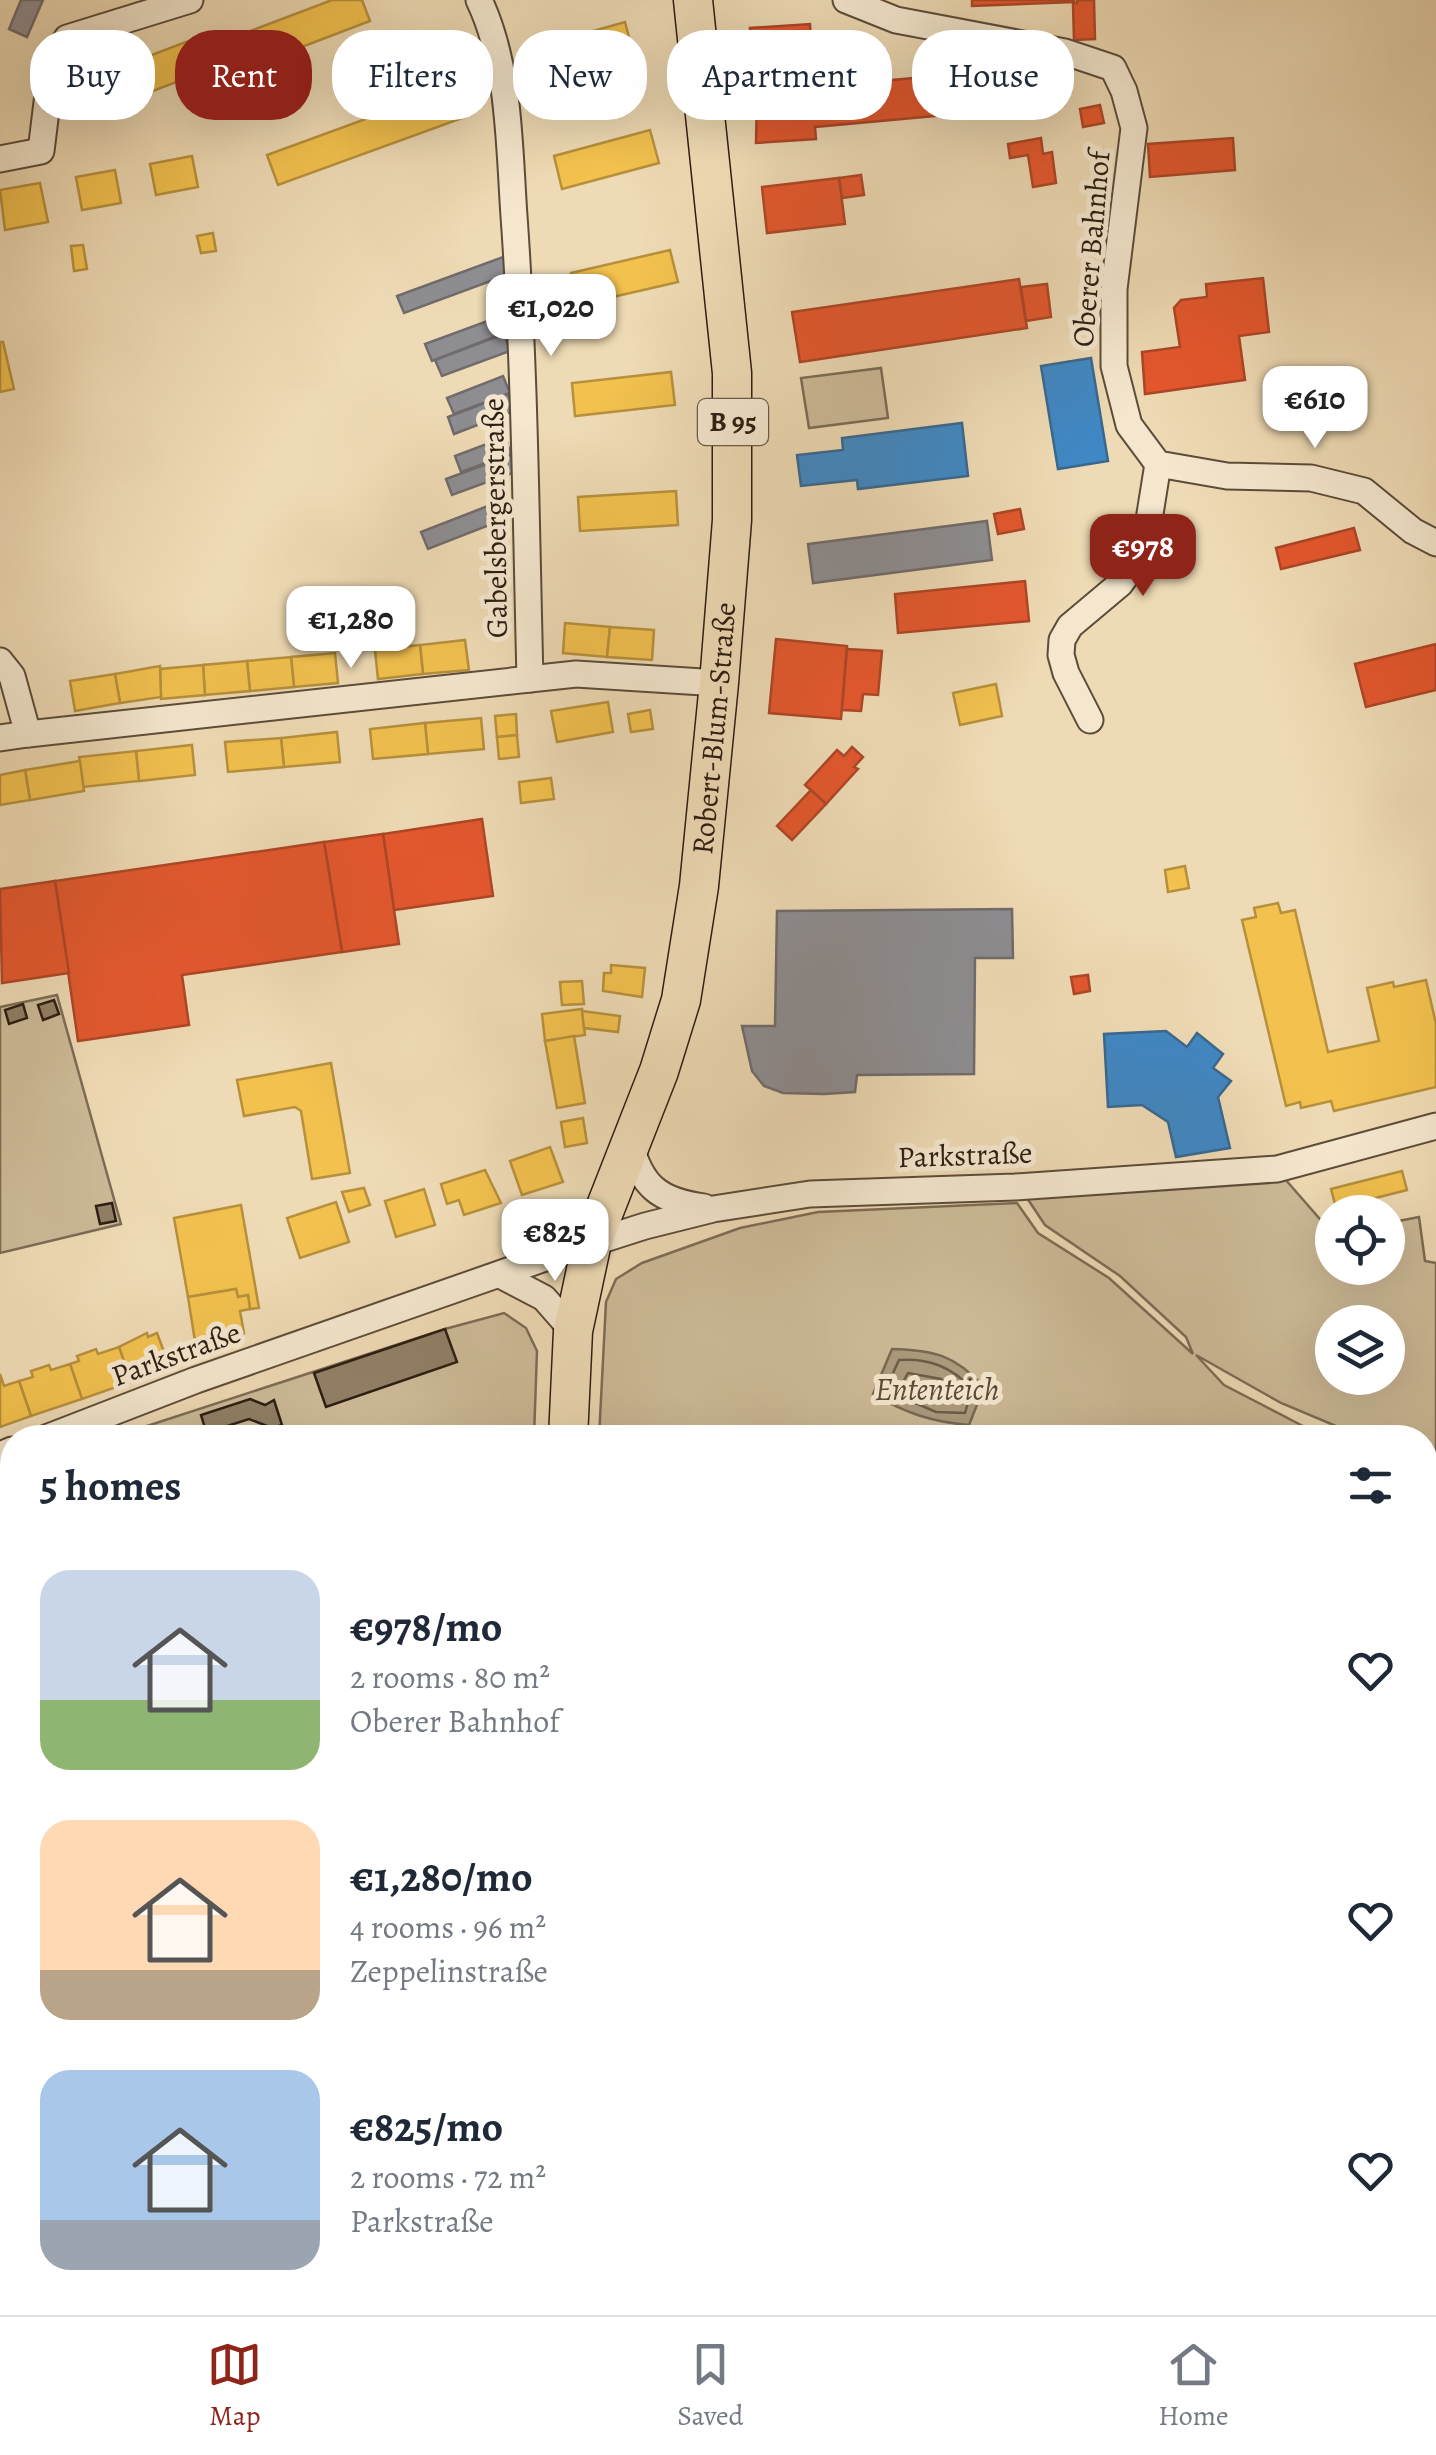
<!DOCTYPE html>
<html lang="en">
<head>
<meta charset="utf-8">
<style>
	:root { --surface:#fff; --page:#f6f6f7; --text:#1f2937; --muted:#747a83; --line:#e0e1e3; --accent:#8f2418 }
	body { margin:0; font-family:Alegreya,serif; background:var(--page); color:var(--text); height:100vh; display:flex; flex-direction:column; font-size:38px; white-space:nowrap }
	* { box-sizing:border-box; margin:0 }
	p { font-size:32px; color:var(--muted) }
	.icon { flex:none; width:55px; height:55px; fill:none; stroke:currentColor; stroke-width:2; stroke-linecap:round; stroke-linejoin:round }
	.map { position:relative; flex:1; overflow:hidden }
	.details { position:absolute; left:0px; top:1425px; width:1438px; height:890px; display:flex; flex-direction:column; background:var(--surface); border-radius:40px 40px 0 0; box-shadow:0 10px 40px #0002 }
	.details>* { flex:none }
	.banner { position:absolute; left:30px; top:30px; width:1378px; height:90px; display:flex; gap:20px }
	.buttons { position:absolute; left:1315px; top:1195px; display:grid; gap:20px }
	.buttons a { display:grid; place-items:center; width:90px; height:90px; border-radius:50%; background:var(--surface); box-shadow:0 10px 40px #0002; font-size:50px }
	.price { position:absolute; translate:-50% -85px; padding:0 22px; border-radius:20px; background:#fff; color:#222; font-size:32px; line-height:65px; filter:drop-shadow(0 2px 5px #0008) }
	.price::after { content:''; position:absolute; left:50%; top:60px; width:30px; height:22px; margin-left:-15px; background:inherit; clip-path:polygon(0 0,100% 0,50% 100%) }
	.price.active { background:var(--accent); color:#fff }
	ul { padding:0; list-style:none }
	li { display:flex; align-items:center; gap:30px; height:250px; padding:0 40px }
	li span { display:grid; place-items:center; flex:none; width:280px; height:200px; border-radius:30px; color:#555 }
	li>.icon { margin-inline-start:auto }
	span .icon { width:120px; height:120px; fill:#fffc; stroke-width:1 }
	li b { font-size:42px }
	h2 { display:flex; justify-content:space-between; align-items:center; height:120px; padding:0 40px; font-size:42px }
	.tag { padding:0 35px; border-radius:40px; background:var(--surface); box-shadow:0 10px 40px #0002; font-size:35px; line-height:90px }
	.tag.active { background:var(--accent); color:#fff }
	.menu { display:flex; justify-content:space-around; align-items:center; height:140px; border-top:2px solid var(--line); background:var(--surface); font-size:28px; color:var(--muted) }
	.menu a { display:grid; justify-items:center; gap:5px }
	.menu .active { color:var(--accent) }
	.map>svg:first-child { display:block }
</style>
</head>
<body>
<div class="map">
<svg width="1436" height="2315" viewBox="0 0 1436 2315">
	<rect width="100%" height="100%" fill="#eedab4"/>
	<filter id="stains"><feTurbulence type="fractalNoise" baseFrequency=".002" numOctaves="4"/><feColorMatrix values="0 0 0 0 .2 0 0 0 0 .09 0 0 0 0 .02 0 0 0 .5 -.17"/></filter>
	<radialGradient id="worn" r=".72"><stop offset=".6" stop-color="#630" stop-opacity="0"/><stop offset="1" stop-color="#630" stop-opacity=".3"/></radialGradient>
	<!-- green -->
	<g fill="#cdba98" stroke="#7c6c55" stroke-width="2.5" fill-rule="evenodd">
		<polygon points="881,368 888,418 809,428 801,378"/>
		<polygon points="57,995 121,1224 0,1253 0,1007"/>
		<path d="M1285,1179L1332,1233V1268H1388V1223L1419,1217L1425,1261L1436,1263V1469L1425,1464V1438L1362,1437L1281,1403L1196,1355L1224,1385L1324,1437L599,1438L606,1302L616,1279L642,1263L740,1228L818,1212L1017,1203L1038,1233L1109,1278L1193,1354L1186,1337L1120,1276L1045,1225L1025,1195ZM1332,1322H1388V1378H1332Z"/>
		<polygon points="504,1313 526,1328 537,1351 534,1437 110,1438 445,1329"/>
		<polygon points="1425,1481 1436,1485 1436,2315 1420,2315 1392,2303 1425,2302"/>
	</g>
	<!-- water -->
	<path fill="#ac9a7d" stroke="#796852" stroke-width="2.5" d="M892,1349C934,1350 955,1355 984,1387L969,1425C932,1422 905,1413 873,1394Z"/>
	<!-- homes -->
	<g fill="#f2c14e" stroke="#b7903c" stroke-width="2.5">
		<polygon points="332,0 362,0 370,21 228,75 216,44"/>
		<polygon points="625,22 634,56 538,82 529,49"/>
		<polygon points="212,32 224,64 132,99 120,67"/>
		<polygon points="453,87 465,117 278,185 267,155"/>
		<polygon points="650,130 659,163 562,189 554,156"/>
		<polygon points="192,156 198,187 156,195 150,164"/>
		<polygon points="115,170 121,203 82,210 76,177"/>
		<polygon points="40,183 48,222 5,230 0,190"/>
		<polygon points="213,233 216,251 201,253 197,236"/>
		<polygon points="83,245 87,269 74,271 71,246"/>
		<polygon points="670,250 678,282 578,305 571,273"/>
		<polygon points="0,342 3,342 14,389 0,392"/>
		<polygon points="671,372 675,405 575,416 572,383"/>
		<polygon points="676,491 678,525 580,531 578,497"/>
		<polygon points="356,623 358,641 337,644 334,625"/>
		<polygon points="565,623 610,627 607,657 563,653"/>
		<polygon points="610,627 654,630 652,660 607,657"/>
		<polygon points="465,640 469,670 423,674 420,645"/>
		<polygon points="420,645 423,674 378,679 375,650"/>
		<polygon points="335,653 338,683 294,687 291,657"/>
		<polygon points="291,657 294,687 250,691 247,661"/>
		<polygon points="247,661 250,691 205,695 203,665"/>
		<polygon points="203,665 205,695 161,699 160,669"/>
		<polygon points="160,666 161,697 120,703 115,674"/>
		<polygon points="115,674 120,703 75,711 70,681"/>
		<polygon points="996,684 1002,716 960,725 953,693"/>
		<polygon points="608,702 613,732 557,742 551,711"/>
		<polygon points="650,710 653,729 631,732 628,714"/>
		<polygon points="516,714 517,735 497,737 495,716"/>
		<polygon points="481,718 484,749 428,754 425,723"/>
		<polygon points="425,723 428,754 373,759 370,729"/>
		<polygon points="337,732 340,762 284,767 281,738"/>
		<polygon points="517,735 519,757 499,759 497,737"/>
		<polygon points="281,738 284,767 228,772 225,742"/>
		<polygon points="192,745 195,775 139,781 136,751"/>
		<polygon points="136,751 139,781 83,787 79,757"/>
		<polygon points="80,761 84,791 30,800 25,770"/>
		<polygon points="25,770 30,800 0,805 0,775"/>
		<polygon points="551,778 554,799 521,803 519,782"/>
		<polygon points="1185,866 1189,888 1168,892 1165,870"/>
		<polygon points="1278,903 1281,913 1295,910 1328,1052 1379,1041 1367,988 1393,982 1394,987 1426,980 1436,1024 1436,1087 1334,1111 1331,1101 1301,1108 1300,1102 1286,1106 1242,920 1256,917 1254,908"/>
		<polygon points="611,965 645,968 642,997 603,991 604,973 611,973"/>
		<polygon points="582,981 584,1004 562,1005 560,982"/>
		<polygon points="582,1009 585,1035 545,1041 542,1014"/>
		<polygon points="582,1011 620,1016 618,1032 584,1028"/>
		<polygon points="574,1036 585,1103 557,1108 545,1041"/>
		<polygon points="331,1063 350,1173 312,1179 301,1111 295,1107 244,1116 237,1080"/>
		<polygon points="583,1118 587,1143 565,1147 561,1122"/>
		<polygon points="550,1147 563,1182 522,1195 510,1161"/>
		<polygon points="485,1170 501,1203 464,1215 459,1200 447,1204 441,1184"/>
		<polygon points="1402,1171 1407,1190 1336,1208 1331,1189"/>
		<polygon points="364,1188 370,1205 349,1212 342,1192"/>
		<polygon points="424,1189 435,1225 396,1237 385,1201"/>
		<polygon points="336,1202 349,1242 300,1258 287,1218"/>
		<polygon points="241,1205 259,1308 250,1309 248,1295 238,1297 236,1289 188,1297 174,1218"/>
		<polygon points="236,1289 238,1297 248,1295 250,1309 240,1311 244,1333 240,1339 197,1354 188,1297"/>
		<polygon points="147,1333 148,1337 157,1333 170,1368 131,1382 119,1347"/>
		<polygon points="119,1347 131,1382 82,1399 70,1364 79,1361 77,1356 96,1349 98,1354"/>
		<polygon points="70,1364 82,1399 31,1416 19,1381 33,1377 31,1371 49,1365 51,1370"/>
		<polygon points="0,1374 4,1386 19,1381 31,1416 0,1427"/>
		<polygon points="6,1762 12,1793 12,1819 0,1822 0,1763"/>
		<polygon points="12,1819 12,1867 0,1869 0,1822"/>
		<polygon points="12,1867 12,1915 0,1918 0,1869"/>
		<polygon points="12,1915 12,1963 10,1964 0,1918"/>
		<polygon points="8,2072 9,2111 0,2111 0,2073"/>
	</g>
	<!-- shops -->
	<g fill="#e4572e" stroke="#ad4626" stroke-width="2.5">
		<polygon points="972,0 1074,0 1074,2 972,6"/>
		<polygon points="1077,0 1094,0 1095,39 1074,40 1073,3 1077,3"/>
		<polygon points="810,24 813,87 925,77 925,64 942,63 943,76 962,74 967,113 815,127 816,139 756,143 757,96 750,28"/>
		<polygon points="1030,79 1033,94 987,100 985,86"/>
		<polygon points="1100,105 1104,123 1083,127 1080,109"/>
		<polygon points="1041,138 1043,154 1052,152 1056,183 1033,187 1028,155 1010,158 1008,144"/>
		<polygon points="1233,138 1235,170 1150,177 1148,144"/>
		<polygon points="861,175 864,195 842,198 839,178"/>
		<polygon points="839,178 845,224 767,233 762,187"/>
		<polygon points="1263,278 1269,332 1239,336 1245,380 1145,394 1142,352 1180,347 1174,308 1181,300 1207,297 1206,284"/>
		<polygon points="1019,279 1027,328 800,362 792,312"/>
		<polygon points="1047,284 1051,317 1026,321 1021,287"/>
		<polygon points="1020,509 1024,529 998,534 994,514"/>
		<polygon points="1354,528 1360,550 1281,569 1276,548"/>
		<polygon points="1025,581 1029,621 898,633 895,594"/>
		<polygon points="776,639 847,646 841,719 769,713"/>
		<polygon points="1436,644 1436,690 1366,707 1355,664"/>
		<polygon points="847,649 882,651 878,695 863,694 861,711 842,710"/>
		<polygon points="852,747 863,757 854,767 858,769 826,804 805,785 837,750 844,756"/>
		<polygon points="811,790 826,804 792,840 777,826"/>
		<polygon points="482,819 493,896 394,910 383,834"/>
		<polygon points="383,834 399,944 342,952 324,842"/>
		<polygon points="324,842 342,952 182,975 189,1025 78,1041 55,881"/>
		<polygon points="55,881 69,973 2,983 0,889"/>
		<polygon points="1088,975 1090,991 1074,994 1071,977"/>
		<polygon points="709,2302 754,2302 750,2315 725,2315 707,2308"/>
		<polygon points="1118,2302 1132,2302 1145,2315 1107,2315"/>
	</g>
	<!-- schools -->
	<g fill="#3f88c5" stroke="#39688f" stroke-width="2.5">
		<polygon points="1091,358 1108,461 1058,469 1041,366"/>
		<polygon points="962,423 968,476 858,489 857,480 801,486 797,455 843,450 842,438"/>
		<polygon points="1166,1031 1187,1047 1197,1033 1223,1054 1213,1068 1231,1081 1218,1097 1230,1148 1176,1157 1168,1122 1142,1105 1108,1107 1104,1034"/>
	</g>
	<!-- industry -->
	<g fill="#8d8d92" stroke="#706b6c" stroke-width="2.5">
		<polygon points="21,0 43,0 27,37 9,29"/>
		<polygon points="503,257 510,274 404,313 397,296"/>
		<polygon points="501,316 507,332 432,361 425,344"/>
		<polygon points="504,334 510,351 442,376 435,360"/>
		<polygon points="503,376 510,393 454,414 447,398"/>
		<polygon points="508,394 514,411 454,434 448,417"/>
		<polygon points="505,437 511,454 461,472 455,456"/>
		<polygon points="511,455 517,471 452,495 446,479"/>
		<polygon points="506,499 512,516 428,549 421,532"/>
		<polygon points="987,521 992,560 813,583 808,544"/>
		<polygon points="1012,909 1013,958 975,958 974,1074 857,1075 855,1092 824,1094 783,1093 764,1086 752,1071 742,1026 775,1026 777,911"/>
	</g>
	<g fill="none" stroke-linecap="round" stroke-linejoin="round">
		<!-- shore -->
		<g stroke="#6c5c48" stroke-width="2.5">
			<path d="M899,1360C929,1358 952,1367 972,1389L965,1413L936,1412L888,1391L887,1386Z"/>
			<path d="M908,1373L941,1379L957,1391V1399C941,1403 914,1395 903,1382Z"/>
		</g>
	</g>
	<!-- building -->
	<g fill="#917f66" stroke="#2c1d12" stroke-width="2.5">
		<polygon points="54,1000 59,1014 43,1020 38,1005"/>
		<polygon points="23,1004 27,1018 9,1024 5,1010"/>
		<polygon points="112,1203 116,1221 100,1224 96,1206"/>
		<polygon points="445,1329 457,1362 326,1407 314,1373"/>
		<polygon points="250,1399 265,1405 274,1400 282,1425 272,1428 249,1419 227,1426 230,1438 208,1438 201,1415"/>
	</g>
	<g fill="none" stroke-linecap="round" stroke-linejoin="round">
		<defs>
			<g id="minor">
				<path d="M479,0C510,65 509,145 514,216C525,370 526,524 530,679"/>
				<polyline points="846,0 896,20 1065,52 1113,68 1124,91 1134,128 1114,289 1114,366 1129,425 1158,464 1227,476 1311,478 1364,491 1413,531 1436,543"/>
				<polyline points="0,159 41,151 52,62 67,38 190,0"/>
				<polyline points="0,661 12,676 28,734 576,674 719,683"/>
				<polyline points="1090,720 1066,673 1061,655 1062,640 1070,626 1120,584 1144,551 1158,464"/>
				<polyline points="0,738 28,734"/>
				<path d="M630,1143C641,1186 659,1201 704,1207"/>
				<polyline points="500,1275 544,1298 573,1331"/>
				<polyline points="46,1438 196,1380 545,1258 645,1226 713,1209 810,1194 1015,1187 1277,1169 1436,1126"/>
				<polyline points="0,1455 12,1450"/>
				<polyline points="0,1645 12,1699"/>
				<polyline points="0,2128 12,2128"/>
				<polyline points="1285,2302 1314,2315"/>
				<polyline points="1354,2302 1383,2315"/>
			</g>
			<g id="primary">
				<path id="s1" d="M568,1438L573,1331L592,1242L659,1071L681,1000L699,886L719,683L732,520V373L693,0"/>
				<polyline points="620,2315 626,2302"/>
			</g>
		</defs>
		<!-- minor casing -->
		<use href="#minor" stroke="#5c4c3a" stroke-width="29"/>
		<!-- primary casing -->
		<use href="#primary" stroke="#2c1d12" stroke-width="41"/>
		<!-- minor -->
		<use href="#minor" stroke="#f4e7ce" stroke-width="25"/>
		<!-- primary -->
		<use href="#primary" stroke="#eedab4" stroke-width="38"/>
	</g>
	<g text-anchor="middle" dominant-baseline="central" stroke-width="10" stroke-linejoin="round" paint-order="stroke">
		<!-- shield labels -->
		<rect fill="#f4e7ce" stroke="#685a4a" stroke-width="2.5" x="698" y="399" width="70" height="46" rx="8"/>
		<g font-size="28" font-weight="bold" fill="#2c1d12">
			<text x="733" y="422">B 95</text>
		</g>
		<!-- street labels -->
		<g font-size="30" fill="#2c1d12" stroke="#f4e7ce">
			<text transform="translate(1091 249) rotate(-85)">Oberer Bahnhof</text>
			<text transform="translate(495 518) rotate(-91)">Gabelsbergerstraße</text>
			<text stroke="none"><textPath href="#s1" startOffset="730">Robert-Blum-Straße</textPath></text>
			<text transform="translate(965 1155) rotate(-2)">Parkstraße</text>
			<text transform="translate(176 1354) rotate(-20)">Parkstraße</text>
		</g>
		<!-- water labels -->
		<g font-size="32" font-style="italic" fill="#594937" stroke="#f4e7ce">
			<text x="937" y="1389">Ententeich</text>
		</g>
	</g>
	<rect width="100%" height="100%" filter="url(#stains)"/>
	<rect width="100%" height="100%" fill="url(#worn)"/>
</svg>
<div class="buttons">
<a><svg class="icon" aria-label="locate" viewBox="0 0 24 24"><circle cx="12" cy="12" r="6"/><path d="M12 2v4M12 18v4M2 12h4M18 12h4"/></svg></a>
<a><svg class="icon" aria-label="layers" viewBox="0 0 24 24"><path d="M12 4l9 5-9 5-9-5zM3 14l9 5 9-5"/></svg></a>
</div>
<b class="price" style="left:551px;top:359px">€1,020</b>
<b class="price" style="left:1315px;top:451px">€610</b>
<b class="price active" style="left:1143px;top:599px">€978</b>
<b class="price" style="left:351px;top:671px">€1,280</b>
<b class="price" style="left:555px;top:1284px">€825</b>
<div class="banner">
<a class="tag">Buy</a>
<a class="tag active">Rent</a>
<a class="tag">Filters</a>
<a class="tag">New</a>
<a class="tag">Apartment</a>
<a class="tag">House</a>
</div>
<section class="details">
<h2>5 homes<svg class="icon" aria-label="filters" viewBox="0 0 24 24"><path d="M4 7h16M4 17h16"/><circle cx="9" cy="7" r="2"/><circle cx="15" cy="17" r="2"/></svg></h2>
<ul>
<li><span style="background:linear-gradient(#c9d6e8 65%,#8fb573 0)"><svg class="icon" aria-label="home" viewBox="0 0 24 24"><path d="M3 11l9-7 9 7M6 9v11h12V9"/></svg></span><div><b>€978/mo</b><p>2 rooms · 80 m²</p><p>Oberer Bahnhof</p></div><svg class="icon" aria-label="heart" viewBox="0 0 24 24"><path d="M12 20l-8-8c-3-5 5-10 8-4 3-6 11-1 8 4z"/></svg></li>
<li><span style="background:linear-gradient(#ffd9b3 75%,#b9a48a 0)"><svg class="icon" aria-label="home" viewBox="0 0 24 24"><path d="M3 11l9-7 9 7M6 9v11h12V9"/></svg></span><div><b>€1,280/mo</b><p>4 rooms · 96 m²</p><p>Zeppelinstraße</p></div><svg class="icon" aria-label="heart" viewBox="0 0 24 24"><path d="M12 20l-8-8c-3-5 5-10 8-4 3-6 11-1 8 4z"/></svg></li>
<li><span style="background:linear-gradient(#a9c7e8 75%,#9aa5b1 0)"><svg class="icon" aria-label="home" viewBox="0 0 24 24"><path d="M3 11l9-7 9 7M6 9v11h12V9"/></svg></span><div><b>€825/mo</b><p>2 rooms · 72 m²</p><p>Parkstraße</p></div><svg class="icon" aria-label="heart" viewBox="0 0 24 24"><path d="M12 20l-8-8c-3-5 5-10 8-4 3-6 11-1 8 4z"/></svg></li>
</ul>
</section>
</div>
<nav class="menu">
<a class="active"><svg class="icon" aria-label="map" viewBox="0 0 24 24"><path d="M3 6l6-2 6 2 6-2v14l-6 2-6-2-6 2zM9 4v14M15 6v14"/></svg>Map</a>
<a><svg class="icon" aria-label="saved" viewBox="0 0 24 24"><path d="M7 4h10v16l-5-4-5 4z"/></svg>Saved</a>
<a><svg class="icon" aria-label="home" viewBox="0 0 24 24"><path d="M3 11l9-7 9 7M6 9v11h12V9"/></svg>Home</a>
</nav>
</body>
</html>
